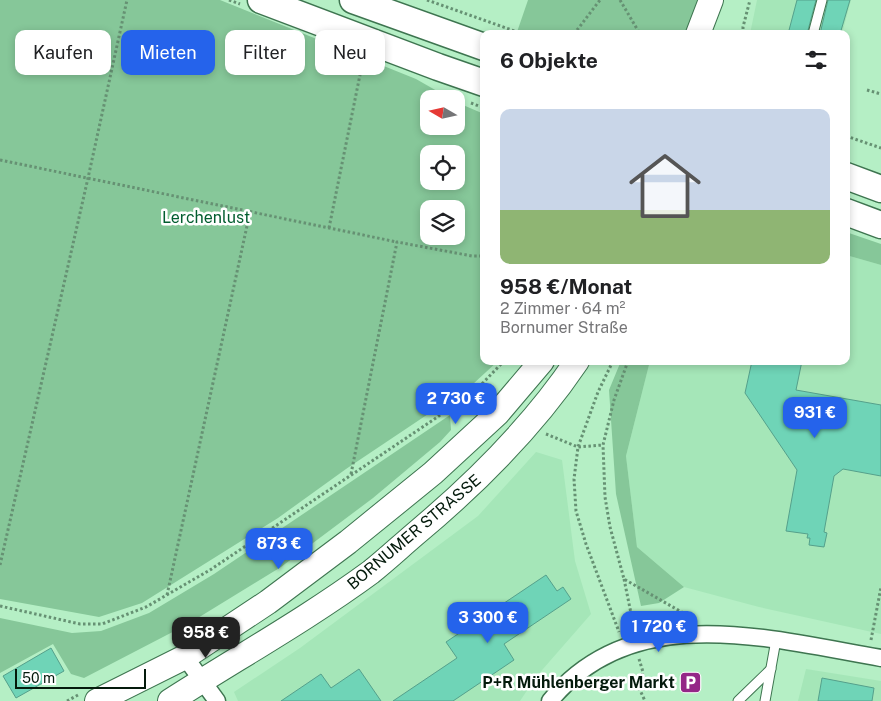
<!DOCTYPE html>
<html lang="de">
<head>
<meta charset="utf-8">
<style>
	:root { --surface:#fff; --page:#f2f2f2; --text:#202124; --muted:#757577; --line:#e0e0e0; --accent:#2563eb }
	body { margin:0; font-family:"Public Sans",sans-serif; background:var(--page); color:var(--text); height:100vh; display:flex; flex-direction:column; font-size:19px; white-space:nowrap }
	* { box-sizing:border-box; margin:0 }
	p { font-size:16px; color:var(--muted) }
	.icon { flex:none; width:28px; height:28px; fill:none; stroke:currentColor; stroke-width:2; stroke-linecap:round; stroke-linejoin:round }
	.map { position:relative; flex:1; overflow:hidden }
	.details { position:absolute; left:480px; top:30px; width:370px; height:335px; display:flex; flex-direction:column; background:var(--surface); border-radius:10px; box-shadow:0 2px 8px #0003 }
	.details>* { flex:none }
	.banner { position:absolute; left:15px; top:30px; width:390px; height:45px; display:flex; gap:10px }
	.needle { width:32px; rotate:279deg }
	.controls { position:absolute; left:420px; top:90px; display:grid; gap:10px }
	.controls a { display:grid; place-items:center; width:45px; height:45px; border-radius:10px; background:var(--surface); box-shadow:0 2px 8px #0003; font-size:25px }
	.scale { position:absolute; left:15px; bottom:12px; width:131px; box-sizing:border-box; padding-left:5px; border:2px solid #041a0c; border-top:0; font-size:14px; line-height:18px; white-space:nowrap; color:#041a0c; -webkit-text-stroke:4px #fff; paint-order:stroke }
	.price { position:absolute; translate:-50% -42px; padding:0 11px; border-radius:10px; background:var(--accent); color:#fff; font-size:16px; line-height:32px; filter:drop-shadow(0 1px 2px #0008) }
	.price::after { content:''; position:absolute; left:50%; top:30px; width:15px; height:11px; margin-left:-8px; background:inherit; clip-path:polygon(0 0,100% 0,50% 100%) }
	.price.current { background:#222; color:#fff }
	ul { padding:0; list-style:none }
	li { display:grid; align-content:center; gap:10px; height:265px; padding:0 20px }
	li+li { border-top:1px solid var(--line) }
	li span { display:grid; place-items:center; height:155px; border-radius:10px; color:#555 }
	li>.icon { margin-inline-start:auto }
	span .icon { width:90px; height:90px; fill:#fffc; stroke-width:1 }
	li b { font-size:21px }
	h2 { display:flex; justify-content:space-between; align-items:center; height:60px; padding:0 20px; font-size:21px }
	.chip { padding:0 18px; border-radius:10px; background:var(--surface); box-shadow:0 2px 8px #0003; font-size:18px; line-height:45px }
	.chip.current { background:var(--accent); color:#fff }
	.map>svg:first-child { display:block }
</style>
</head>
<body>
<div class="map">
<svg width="881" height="701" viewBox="0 0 881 701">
	<rect width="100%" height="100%" fill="#b5efc5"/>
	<!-- built -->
	<g fill="#a5e6b8">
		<polygon points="757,0 851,0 842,34 750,34"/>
		<polygon points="846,255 881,265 881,634 759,607 684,587 637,547 626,456 650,361 846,361"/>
		<polygon points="536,452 562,460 575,561 591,614 536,677 520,701 238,701 234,692 300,648 478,516"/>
		<polygon points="806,669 881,681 881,701 798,701"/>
	</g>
	<!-- green -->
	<g fill="#86c799" fill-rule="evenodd">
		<path d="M0,0H220L416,79L451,99H429V126H456V102L484,114V361H498L473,384L346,469L278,518L142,603L99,617L0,599ZM429,154H456V181H429ZM429,209H456V236H429Z"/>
		<polygon points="528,0 702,0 689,34 523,34 517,32"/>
		<polygon points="846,232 881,244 881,265 846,255"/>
		<polygon points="621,361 650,361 626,456 637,547 684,587 659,603 641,606 616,494 609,390"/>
		<polygon points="450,415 451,430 440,442 373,498 281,567 188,624 84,678 71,674 53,644 0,673 0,618 72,633 101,631 149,613 214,574"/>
	</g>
	<!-- building -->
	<g fill="#6fd4b7" stroke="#55a08b">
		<polygon points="797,0 816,0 807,34 788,34"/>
		<polygon points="828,0 850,0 840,34 820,34"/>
		<polygon points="752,361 802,361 796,390 881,405 881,476 843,469 834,476 824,532 827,533 824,547 809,545 810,538 807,538 808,534 786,531 797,470 745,393"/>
		<polygon points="546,575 557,591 563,587 571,599 504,644 514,660 453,701 393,701 457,658 446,642"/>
		<polygon points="51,648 64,671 16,698 3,676"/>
		<polygon points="359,669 381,701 281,701 321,674 331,688"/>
		<polygon points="822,678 874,688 872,701 818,701"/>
	</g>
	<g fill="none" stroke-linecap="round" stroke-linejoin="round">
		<defs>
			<g id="lane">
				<polyline points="813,34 822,0"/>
				<polyline points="738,701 771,669"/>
				<polyline points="765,701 776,640"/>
			</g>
			<g id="street">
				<polyline points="185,657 217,701"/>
				<path d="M550,701C633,599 770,639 881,658"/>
			</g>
			<g id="secondary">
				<polyline points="698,34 711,0"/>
				<polyline points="97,701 185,657 268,602 348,542 433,473 497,414 542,361"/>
				<path d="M170,701C237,658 307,619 371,572C386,560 400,547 414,535C475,484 532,428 577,361"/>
			</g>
			<g id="primary">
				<polyline points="261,0 438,67 484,83"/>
				<polyline points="353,0 484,47"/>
				<polyline points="846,176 881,189"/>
				<polyline points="846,212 881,225"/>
			</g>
		</defs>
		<!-- lane casing -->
		<use href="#lane" stroke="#3e7550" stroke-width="11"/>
		<!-- street casing -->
		<use href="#street" stroke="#3e7550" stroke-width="19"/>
		<!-- secondary casing -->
		<use href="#secondary" stroke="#3e7550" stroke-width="26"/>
		<!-- primary casing -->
		<use href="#primary" stroke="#3e7550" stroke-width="29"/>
		<!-- path -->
		<g stroke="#669173" stroke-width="3" stroke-dasharray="2.5 2.5" stroke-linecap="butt">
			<polyline points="229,0 240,4"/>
			<polyline points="427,0 523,34"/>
			<polyline points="620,0 640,34"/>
			<polyline points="574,34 600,0"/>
			<polyline points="743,34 743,27 750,0"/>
			<polyline points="867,90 881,94"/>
			<polyline points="471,103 484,108"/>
			<polyline points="846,136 881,148"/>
			<polyline points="0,160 397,242"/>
			<polyline points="329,228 363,60"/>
			<polyline points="613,361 598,392 578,447 574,479 576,511 586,544 619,632"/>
			<polyline points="628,361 614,400 603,445 605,497 610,527 624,579 692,618"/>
			<polyline points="546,434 578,447 603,445"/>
			<polyline points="351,474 397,242 472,256 484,256"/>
			<polyline points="0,565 88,178 127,0"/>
			<polyline points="624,579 634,628"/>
			<polyline points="167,595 250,212"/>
			<polyline points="0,606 80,624 102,624 146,607 210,570 436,418 476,390 504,361"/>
			<polyline points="871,640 881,587"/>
			<polyline points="639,659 643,672 639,688 645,701"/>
			<polyline points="67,701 78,695"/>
		</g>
		<!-- lane -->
		<use href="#lane" stroke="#fff" stroke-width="9"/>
		<!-- street -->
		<use href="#street" stroke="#fff" stroke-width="16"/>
		<!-- secondary -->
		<use href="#secondary" stroke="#fff" stroke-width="24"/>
		<!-- primary -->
		<use href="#primary" stroke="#fff" stroke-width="26"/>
	</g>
	<!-- icons -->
	<defs>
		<symbol id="parking-square" viewBox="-11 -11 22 22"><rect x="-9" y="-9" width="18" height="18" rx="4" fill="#942687" stroke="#fff"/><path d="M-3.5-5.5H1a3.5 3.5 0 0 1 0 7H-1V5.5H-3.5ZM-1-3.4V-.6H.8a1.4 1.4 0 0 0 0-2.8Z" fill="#fff"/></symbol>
	</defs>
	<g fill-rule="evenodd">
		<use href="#parking-square" x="678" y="670" width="25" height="25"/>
	</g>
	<g text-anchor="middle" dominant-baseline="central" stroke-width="5" stroke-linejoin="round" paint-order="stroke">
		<!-- park labels -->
		<g font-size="16" fill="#025d2f" stroke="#fff">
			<text x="206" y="217">Lerchenlust</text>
		</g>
		<!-- street labels -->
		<g font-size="16" fill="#041a0c" stroke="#fff">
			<text transform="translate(414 532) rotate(-40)">BORNUMER STRASSE</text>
		</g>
		<!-- poi labels -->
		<g font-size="16" font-weight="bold" fill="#041a0c" stroke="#fff" text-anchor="end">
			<text x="675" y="682">P+R Mühlenberger Markt</text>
		</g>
	</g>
</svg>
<div class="controls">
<a><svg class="needle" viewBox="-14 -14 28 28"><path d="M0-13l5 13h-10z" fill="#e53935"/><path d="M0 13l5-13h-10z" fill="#757577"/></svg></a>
<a><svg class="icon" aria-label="locate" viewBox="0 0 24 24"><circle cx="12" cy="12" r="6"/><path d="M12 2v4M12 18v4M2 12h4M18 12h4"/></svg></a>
<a><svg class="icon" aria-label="layers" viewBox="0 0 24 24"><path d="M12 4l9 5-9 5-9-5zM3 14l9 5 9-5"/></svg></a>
</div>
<div class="scale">50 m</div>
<b class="price" style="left:456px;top:425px">2 730 €</b>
<b class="price" style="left:815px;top:439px">931 €</b>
<b class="price" style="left:279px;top:570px">873 €</b>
<b class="price" style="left:488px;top:644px">3 300 €</b>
<b class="price" style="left:659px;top:653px">1 720 €</b>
<b class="price current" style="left:206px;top:659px">958 €</b>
<div class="banner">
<a class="chip">Kaufen</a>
<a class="chip current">Mieten</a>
<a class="chip">Filter</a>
<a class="chip">Neu</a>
</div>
<section class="details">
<h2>6 Objekte<svg class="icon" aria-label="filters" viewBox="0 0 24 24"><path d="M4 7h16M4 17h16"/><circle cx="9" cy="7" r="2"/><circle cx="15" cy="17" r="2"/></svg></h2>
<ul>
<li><span style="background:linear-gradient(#c9d6e8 65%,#8fb573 0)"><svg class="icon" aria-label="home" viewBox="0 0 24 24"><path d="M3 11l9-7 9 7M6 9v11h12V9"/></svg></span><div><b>958 €/Monat</b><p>2 Zimmer · 64 m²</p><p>Bornumer Straße</p></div></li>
</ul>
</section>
</div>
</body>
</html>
